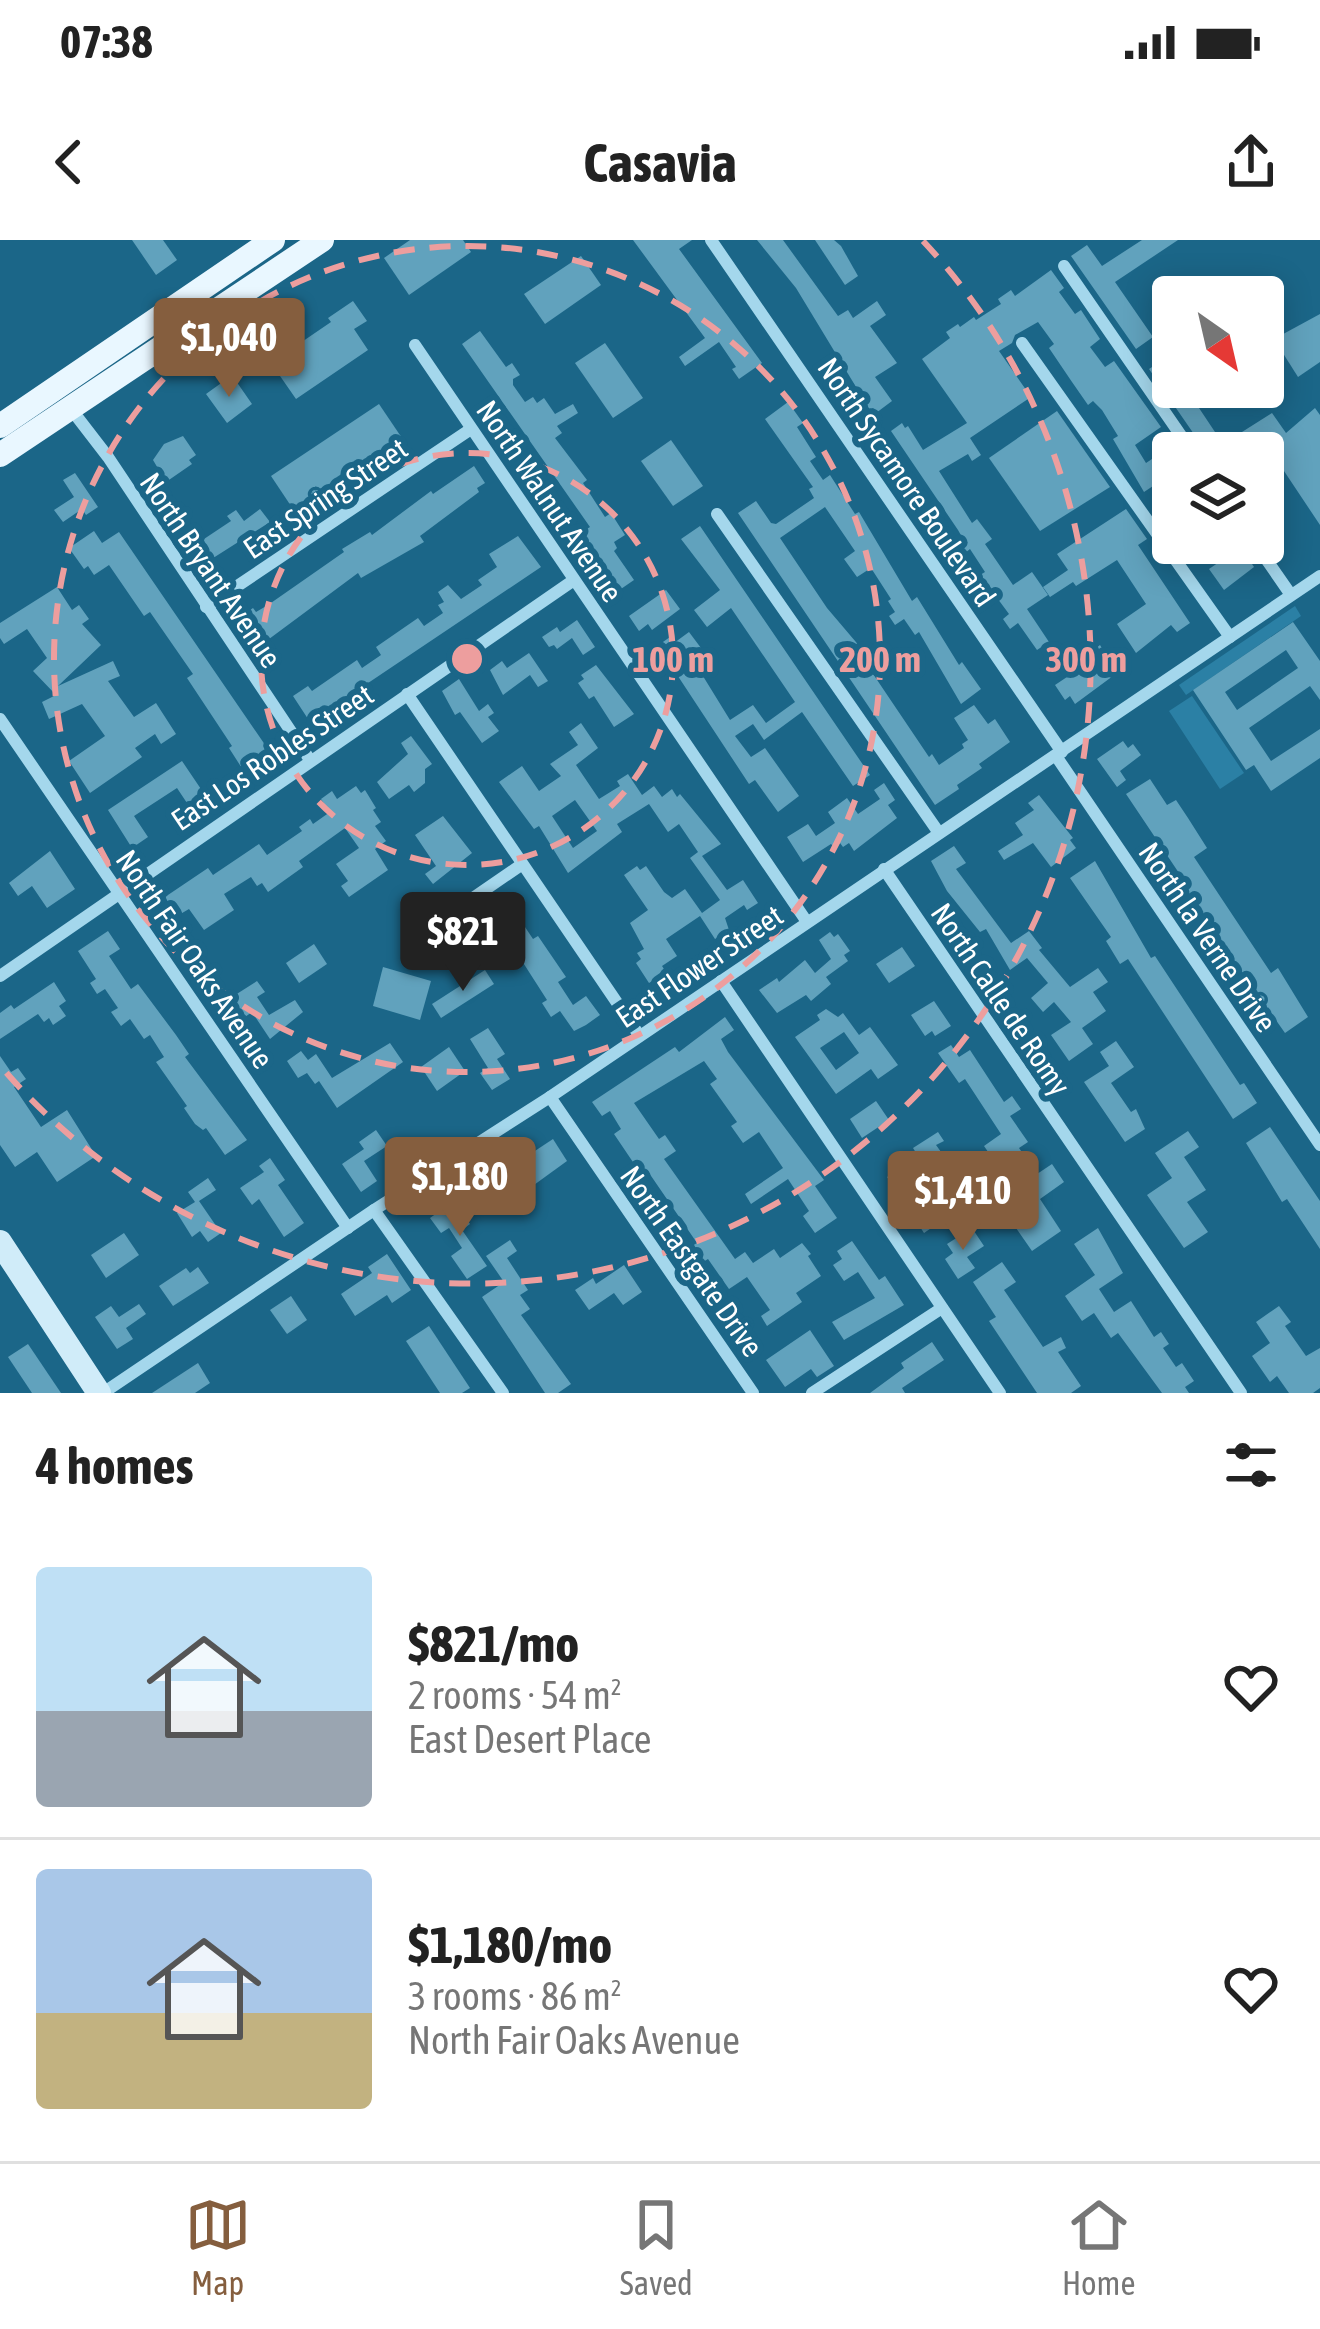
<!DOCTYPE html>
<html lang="en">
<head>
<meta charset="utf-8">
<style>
	:root { --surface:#fff; --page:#f2f2f2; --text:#222; --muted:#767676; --line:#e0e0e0; --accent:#855e3e }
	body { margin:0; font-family:"Asap Condensed",sans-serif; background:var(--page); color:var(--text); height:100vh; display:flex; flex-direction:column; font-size:45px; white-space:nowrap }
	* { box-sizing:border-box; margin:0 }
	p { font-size:39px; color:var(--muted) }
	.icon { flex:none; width:66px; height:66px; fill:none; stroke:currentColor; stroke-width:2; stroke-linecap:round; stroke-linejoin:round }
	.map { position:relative; height:1153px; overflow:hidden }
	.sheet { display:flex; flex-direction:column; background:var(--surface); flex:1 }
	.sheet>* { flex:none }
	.needle { width:78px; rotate:146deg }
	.controls { position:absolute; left:1152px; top:36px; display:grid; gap:24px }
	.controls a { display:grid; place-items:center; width:132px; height:132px; border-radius:12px; background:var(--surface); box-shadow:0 6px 30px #0003; font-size:60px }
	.price { position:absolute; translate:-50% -102px; padding:0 27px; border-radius:12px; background:var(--accent); color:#fff; font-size:39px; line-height:78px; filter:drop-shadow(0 3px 6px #0008) }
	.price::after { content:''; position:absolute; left:50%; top:72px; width:36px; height:27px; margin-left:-18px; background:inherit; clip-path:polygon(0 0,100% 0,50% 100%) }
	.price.on { background:#222; color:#fff }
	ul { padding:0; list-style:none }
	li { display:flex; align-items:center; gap:36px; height:300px; padding:0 36px }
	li+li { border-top:3px solid var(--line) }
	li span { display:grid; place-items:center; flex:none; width:336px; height:240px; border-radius:12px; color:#555 }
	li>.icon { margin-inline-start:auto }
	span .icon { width:144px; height:144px; fill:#fffc; stroke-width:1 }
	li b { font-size:51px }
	h2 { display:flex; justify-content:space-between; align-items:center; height:144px; padding:0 36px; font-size:51px }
	.status { display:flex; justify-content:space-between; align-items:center; height:84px; padding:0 60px; background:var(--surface); direction:ltr }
	.status svg { height:33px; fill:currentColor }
	header { display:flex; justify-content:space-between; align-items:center; height:156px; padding:0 36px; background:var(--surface); font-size:54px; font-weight:700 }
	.tabs { display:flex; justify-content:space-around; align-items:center; height:168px; border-top:3px solid var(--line); background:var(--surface); font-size:33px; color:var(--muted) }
	.tabs a { display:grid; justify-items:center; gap:6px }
	.tabs .on { color:var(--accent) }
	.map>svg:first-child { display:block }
</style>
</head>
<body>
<div class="status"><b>07:38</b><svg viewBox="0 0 49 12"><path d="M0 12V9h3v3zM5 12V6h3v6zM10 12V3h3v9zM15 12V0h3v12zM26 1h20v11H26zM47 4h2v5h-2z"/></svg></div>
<header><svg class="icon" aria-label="back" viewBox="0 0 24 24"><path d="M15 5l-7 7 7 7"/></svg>Casavia<svg class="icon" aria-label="share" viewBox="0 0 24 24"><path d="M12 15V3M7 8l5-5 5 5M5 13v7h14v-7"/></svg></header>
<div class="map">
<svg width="1320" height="1153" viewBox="0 0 1320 1153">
	<rect width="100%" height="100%" fill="#1b6688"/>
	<!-- green -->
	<g fill="#2b80a5">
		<polygon points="1295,366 1301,376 1186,455 1179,445"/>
		<polygon points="1192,456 1244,533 1220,549 1169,471"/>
	</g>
	<!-- building -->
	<g fill="#61a2bd" fill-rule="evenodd">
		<polygon points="132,0 163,0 177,20 156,35"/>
		<polygon points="410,0 463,0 471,12 409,55 384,18"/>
		<polygon points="633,0 692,0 679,9 762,123 739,139 732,129 736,127 719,102 685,126 679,117 705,98"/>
		<polygon points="757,0 783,0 838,76 848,70 853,78 877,61 886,75 870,86 897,123 875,137 892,161 876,173 873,168 870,170 796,48"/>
		<polygon points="815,0 834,0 841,6 858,36 845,45"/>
		<polygon points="1142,0 1178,0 1115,42 1153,97 1136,109 1071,16 1087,5 1102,26"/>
		<polygon points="581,16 601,45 545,84 524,54"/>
		<polygon points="1051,30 1064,48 1059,52 1075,74 1081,70 1100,99 1090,107 1105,127 1114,121 1161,187 1135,205 1146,223 1161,213 1173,230 1173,242 1164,249 1159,242 1144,252 1113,199 1118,196 1102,170 1093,161 1088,165 1072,142 1049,108 1054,104 1038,82 1015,95 1012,103 999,111 1031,157 970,198 981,215 972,221 968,214 939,231 972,283 977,279 992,299 985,304 1013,345 1032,332 1048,355 1027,369 1049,402 1037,410 1018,383 1010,389 1003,379 1009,374 980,335 985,332 970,309 965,313 957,301 962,297 958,290 891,191 902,183 905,188 908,186 923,210 967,183 922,119 950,98 946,92 958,84 960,87 974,77 976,80 1001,64 998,59 1011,50 1015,56"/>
		<polygon points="353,61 367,81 354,89 368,110 296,159 271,123 331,82 328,78"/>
		<polygon points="1320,74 1320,122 1298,137 1274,99"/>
		<polygon points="480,91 506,127 512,123 520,135 513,139 513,145 525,162 533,157 537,163 544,158 555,174 573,164 578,173 557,186 562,193 555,198 587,240 583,243 605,277 611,273 625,295 614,302 617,308 614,311 634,340 618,351 582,292 590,287 462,104"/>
		<polygon points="605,103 643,158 613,178 575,123"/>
		<polygon points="1166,118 1173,128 1173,147 1185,147 1223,204 1272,173 1286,193 1315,168 1320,175 1320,285 1260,195 1231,213 1207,213 1149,129"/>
		<polygon points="224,141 228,147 236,141 252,164 227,183 206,154"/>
		<polygon points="788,162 803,183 797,187 816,217 810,221 823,240 830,235 855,274 859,272 912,361 917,357 959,425 962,422 981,449 961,464 919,392 915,395 904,379 895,385 889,376 895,372 888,361 891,359 871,328 857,337 844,319 855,311 825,267 780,298 827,368 861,408 871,422 867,425 929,517 932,514 939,525 964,508 962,504 968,500 954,478 974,465 988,484 995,479 1010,502 979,524 982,528 957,545 959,549 935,565 738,273 756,261 771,283 776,284 814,258 809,249 813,247 765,179"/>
		<polygon points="379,164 406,204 297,275 271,236"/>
		<polygon points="1057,171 1110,247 1040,291 989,218"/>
		<polygon points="183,196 196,215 189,220 192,224 166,242 153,220 164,204"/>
		<polygon points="671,200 703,246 673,266 641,221"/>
		<polygon points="474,226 485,243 477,248 479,252 420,296 424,302 361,338 358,333 265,402 258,392 253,396 240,377 253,368 256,372 268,365 344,312 342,309 370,292 372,295 431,251 433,254"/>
		<polygon points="75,233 98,267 86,275 82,269 63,282 54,270 74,257 63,240"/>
		<polygon points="260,269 270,282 199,327 191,316 205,306 201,301 231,281 227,276 236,270 244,281"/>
		<polygon points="1126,269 1147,299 1138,305 1190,383 1177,392 1171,385 1136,413 1117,384 1146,364 1117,320 1076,346 1073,342 1050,357 1043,347 1068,330 1057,314"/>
		<polygon points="700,286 870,535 853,546 802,472 764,500 753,484 735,496 751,517 765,508 799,556 778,572 755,540 749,544 668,421 664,424 653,409 670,397 674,403 689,392 701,408 690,415 730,480 753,465 766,483 795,462 731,368 707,387 694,370 720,350 681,299"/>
		<polygon points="94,291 102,303 119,292 272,515 245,533 229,508 232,506 187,438 193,434 150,372 144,376 109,325 94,335 88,326 84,329 69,308"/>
		<polygon points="518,296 541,327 310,482 293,456 308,446 312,451 357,420 362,428 381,415 376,407 418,378 424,386 443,373 438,365 444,362 438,352 448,345 461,359 482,345 478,340 497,327 489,314"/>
		<polygon points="1241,307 1254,327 1224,350 1209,329"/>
		<polygon points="57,347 72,370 79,365 89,379 82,384 101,405 58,446 113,421 120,436 108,441 134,477 156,463 176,494 161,504 155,494 135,508 142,517 90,553 69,521 105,496 82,464 49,479 42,462 56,455 33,431 47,418 27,389 4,404 0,398 0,383"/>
		<polygon points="666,350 680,369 652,390 648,384 639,391 629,376"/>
		<polygon points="577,380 595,407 583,415 572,398 557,409 554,405 549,407 542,397 557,387 560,392"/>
		<path d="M1293,382L1320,421V460L1310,446L1249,488L1271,521L1320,489V518L1271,551L1254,525L1246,530L1193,450ZM1286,410L1298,428L1237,470L1225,452Z"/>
		<polygon points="1100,405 1117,433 1075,464 1070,456 1065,460 1055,445 1082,427 1079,422"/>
		<polygon points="529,413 548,441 538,447 530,435 503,455 490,430 502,421 507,428"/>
		<polygon points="596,425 634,474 614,487 594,456 589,459 578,443 584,439 581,435"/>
		<polygon points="459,439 479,471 488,464 494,473 488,477 499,491 482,503 460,472 455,475 442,451"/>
		<path d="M581,483L598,508L576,525L599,559L620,546L617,541L628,534L642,555L654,546L662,557L672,549L677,557L680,554L721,604L702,616L727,650L743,640L758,663L747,670L744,665L725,678L729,690L715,699L700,676L666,699L677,716L662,726L666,732L649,743L636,723L641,719L637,713L644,709L630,683L648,670L624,635L637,626L640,630L646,626L664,652L672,658L685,649L702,673L720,660L690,618L698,612L679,584L668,592L649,564L617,584L622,592L568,633L539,586L534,589L499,542L522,526L539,551L561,536L550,524L578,505L569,492ZM575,560L597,591L573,608L552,576Z"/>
		<polygon points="411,496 432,524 425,529 425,543 414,552 409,545 389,559 377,542 408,514 401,503"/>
		<polygon points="1123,501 1128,508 1133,504 1141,515 1120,531 1126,540 1117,547 1097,519"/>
		<polygon points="182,521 207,558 191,569 177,548 134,576 148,597 132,608 108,570"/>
		<polygon points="1150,539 1167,565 1176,560 1188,578 1207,608 1194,617 1271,733 1278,728 1308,777 1285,793 1183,648 1187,645 1126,554"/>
		<polygon points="884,543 895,560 888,565 897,578 854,611 849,603 843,607 840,603 834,607 831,604 803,622 787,597 808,584 816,596 835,583 828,572 847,558 858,574 880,559 874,550"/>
		<polygon points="356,546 361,553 365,550 376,568 373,570 381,582 375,586 386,601 375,609 388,630 349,657 341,646 348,641 336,624 359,608 345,588 299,621 303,627 268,652 262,643 257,646 251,637 224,654 234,670 204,690 189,669 177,676 165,657 208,628 213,635 259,604 267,615 302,591 299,587 310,579 313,584 330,572 321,559 332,551 337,559"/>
		<polygon points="1039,555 1073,598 1070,600 1076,608 1051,627 1033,603 1004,620 998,611 1023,595 1015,583 1034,570 1028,563"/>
		<polygon points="443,576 472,613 433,644 425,634 436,626 415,595"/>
		<polygon points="954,606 966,623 956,629 1011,703 1029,691 1042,708 1039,710 1070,747 1098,728 1108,742 1093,752 1106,771 1082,788 1093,804 1069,821 1051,795 1071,782 1054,762 1043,772 1031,758 1048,743 1027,718 1010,730 986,689 980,692 947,651 931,621"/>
		<polygon points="50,611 75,649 47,668 32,646 18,656 9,643"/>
		<polygon points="1095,621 1151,718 1155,716 1240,845 1244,843 1257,863 1233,879 1128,719 1120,724 1106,701 1111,697 1070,638"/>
		<polygon points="515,672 533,699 538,696 566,737 558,742 573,765 586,756 600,775 586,785 574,791 560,771 551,777 542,763 547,760 513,707 508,710 493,687"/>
		<polygon points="108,691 120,709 109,716 131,749 138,744 176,795 189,814 185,817 247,900 225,915 206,888 203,890 195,884 184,868 187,866 156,822 164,817 150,795 144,799 130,779 121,786 111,772 118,768 105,749 97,754 90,743 96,739 78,711"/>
		<polygon points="830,692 834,697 838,694 850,711 844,715 848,721 826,737 831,744 811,761 806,755 777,773 759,750 777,738 779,742 805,720 815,733 831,719 819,700"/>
		<polygon points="314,704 327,724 299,743 286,723"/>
		<polygon points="902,707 915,726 889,743 876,724"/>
		<polygon points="383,727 431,741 420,780 373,766"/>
		<polygon points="485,730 494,744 441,778 432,764"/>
		<polygon points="257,741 265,752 257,757 269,775 295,760 303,772 270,799 252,772 245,777 232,757"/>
		<polygon points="54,742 66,761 59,766 66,776 53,785 49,778 44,782 38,774 0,799 0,773 11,765 14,769"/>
		<polygon points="934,761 951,786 935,796 932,791 925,796 911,775"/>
		<path d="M826,769L838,777L843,773L859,795L870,787L898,825L878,839L871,829L836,854L795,797L820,780L817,775ZM844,792L859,813L836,830L820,808Z"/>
		<polygon points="725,777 734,790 721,799 728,812 824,940 815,946 837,978 815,993 803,976 809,971 788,939 751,964 745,954 783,928 759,892 743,903 731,886 737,882 710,844 717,839 704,821 634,863 659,899 665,895 676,911 664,919 735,1019 745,1012 753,1023 774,1009 780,1018 802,1003 811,1014 808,1016 821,1036 796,1053 802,1062 767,1086 761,1076 770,1070 747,1037 729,1049 708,1019 703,1022 692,1006 697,1003 647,930 641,934 614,894 621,889 610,871 602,876 592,862 675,807 679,812"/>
		<polygon points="488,788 505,814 497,819 510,839 492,850 480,833 488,828 470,799"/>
		<polygon points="1116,801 1134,827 1111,843 1131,872 1136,869 1145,889 1125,902 1084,842 1109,826 1100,812"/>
		<polygon points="390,803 403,822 337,868 319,841 315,844 307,833 298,838 287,821 301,811 308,820 316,814 332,838"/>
		<polygon points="951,805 959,817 970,810 1004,862 1012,856 1021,869 1010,876 1028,902 1019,908 1037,934 1052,924 1064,942 1040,959 1061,991 1032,1011 996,959 1004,953 989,931 997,925 984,906 1001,894 965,839 959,843 938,813"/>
		<polygon points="449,807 465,831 437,851 421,827"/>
		<polygon points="0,816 11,832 18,828 26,839 14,847 41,887 67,870 96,916 57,942 37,912 15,927 0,905"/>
		<polygon points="876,861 889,880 862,898 850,879"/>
		<polygon points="1270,887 1320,961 1320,1009 1287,959 1282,962 1246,903"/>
		<polygon points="376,890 387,906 364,921 377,941 361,952 342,924 364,909 359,902"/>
		<polygon points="1188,891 1199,907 1184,917 1206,950 1187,962 1208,992 1184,1008 1147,955 1172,938 1155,913"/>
		<polygon points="938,892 944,901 936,905 962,941 934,960 946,978 924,993 887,937 918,916 913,908"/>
		<polygon points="553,899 567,921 516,958 500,934"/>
		<polygon points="270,918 285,940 278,945 304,983 284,997 259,959 252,965 240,948 264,932 259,926"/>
		<polygon points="208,938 216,950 199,961 221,993 208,1002 200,991 192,997 177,973 195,962 188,952"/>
		<polygon points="454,961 470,984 462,990 487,1026 467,1039 451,1016 462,1008 449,988 441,993 430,978"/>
		<polygon points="972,988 984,1006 967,1017 975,1028 958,1039 945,1019 953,1013 947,1004"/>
		<polygon points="1098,988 1123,1033 1099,1049 1114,1072 1131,1061 1154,1097 1161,1092 1169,1104 1163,1108 1176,1127 1182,1123 1194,1141 1185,1147 1189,1153 1162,1153 1118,1093 1111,1098 1094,1073 1082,1081 1065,1056 1095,1035 1074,1004"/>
		<polygon points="124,993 139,1015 106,1038 91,1015"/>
		<polygon points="510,1000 517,1011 507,1018 528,1050 520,1055 530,1069 521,1075 571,1144 558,1153 545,1153 482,1057 504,1042 486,1016"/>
		<polygon points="852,1001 879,1040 885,1036 904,1065 844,1100 832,1082 875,1058 858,1032 844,1041 833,1025 842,1019 837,1011"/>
		<polygon points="387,1014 411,1050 392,1063 387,1055 355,1076 341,1054 372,1033 368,1027"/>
		<polygon points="1002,1022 1016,1042 1004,1050 1043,1107 1061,1097 1066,1108 1058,1112 1081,1146 1071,1153 1037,1153 989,1081 996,1077 973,1042"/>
		<polygon points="624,1025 642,1052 623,1065 614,1053 589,1070 575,1050 593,1038 596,1044"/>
		<polygon points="198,1027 209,1043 173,1066 159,1046 186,1028 190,1033"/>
		<polygon points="291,1056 307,1080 287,1094 270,1070"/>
		<polygon points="139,1064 146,1074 126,1088 133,1099 117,1109 95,1077 111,1066 119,1077"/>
		<polygon points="1279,1066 1291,1082 1285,1086 1306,1116 1320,1108 1320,1148 1313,1153 1289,1153 1277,1136 1270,1142 1252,1116 1270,1103 1256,1082"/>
		<polygon points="429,1086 470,1148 462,1153 440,1153 406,1101"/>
		<polygon points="810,1090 834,1126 817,1137 811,1129 785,1147 766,1120"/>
		<polygon points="932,1102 944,1120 902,1148 905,1153 870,1153 904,1128 901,1123"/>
		<polygon points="28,1104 61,1153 32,1153 8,1117"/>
		<polygon points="198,1123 210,1143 195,1153 152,1153"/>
	</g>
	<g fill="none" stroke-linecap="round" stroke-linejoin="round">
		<!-- street -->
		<g stroke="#a4d7ec" stroke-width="12">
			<polyline points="711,0 1062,512"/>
			<polyline points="1064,26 1193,213"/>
			<polyline points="1022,103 1230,397"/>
			<polyline points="415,105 807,682"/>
			<polyline points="71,169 108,217 310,520"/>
			<polyline points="717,274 939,593"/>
			<polyline points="1255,303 1291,355"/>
			<polyline points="206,367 471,189"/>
			<polyline points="407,454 639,795"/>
			<polyline points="0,479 348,988"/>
			<polyline points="1056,516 1320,905"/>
			<polyline points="884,629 1241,1153"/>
			<polyline points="428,689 521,625"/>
			<polyline points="0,736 574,340"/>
			<polyline points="721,741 1000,1153"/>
			<polyline points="550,857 753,1153"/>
			<polyline points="374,970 503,1153"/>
			<polyline points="103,1153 374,970 550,857 1320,336"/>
			<polyline points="812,1153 942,1068"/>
		</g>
		<!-- secondary -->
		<polyline stroke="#d0ecf9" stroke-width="24" points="0,1002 99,1153"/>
		<!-- primary -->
		<g stroke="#e9f7ff" stroke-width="24">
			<polyline points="0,186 273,0"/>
			<polyline points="0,215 322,0"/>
		</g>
	</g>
	<!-- distance rings -->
	<g fill="none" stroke="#ed9e9e" stroke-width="6" stroke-dasharray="21 15">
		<circle cx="467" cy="419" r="206"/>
		<circle cx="467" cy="419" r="413"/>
		<path d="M923 1A619 619 0 1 1 3 829"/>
	</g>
	<g text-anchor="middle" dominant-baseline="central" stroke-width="12" stroke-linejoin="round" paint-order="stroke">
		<!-- street labels -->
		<g font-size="30" fill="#fff" stroke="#1b6688">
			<text transform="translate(907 242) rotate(56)">North Sycamore Boulevard</text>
			<text transform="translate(325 258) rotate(-34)">East Spring Street</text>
			<text transform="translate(550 261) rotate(56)">North Walnut Avenue</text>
			<text transform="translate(211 330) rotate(56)">North Bryant Avenue</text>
			<text transform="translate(272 517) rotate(-34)">East Los Robles Street</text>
			<text transform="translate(1208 697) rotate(56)">North la Verne Drive</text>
			<text transform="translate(195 719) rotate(56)">North Fair Oaks Avenue</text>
			<text transform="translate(699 726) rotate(-34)">East Flower Street</text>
			<text transform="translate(1001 759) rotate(56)">North Calle de Romy</text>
			<text transform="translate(692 1021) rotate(55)">North Eastgate Drive</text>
		</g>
	</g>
	<circle cx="467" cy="419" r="18" fill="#ed9e9e" stroke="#1b6688" stroke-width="6"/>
	<g font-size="36" text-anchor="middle" font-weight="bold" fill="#ed9e9e" stroke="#1b6688" stroke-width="12" stroke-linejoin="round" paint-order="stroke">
		<text x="673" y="432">100 m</text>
		<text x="880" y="432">200 m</text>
		<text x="1086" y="432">300 m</text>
	</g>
</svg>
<div class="controls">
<a><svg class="needle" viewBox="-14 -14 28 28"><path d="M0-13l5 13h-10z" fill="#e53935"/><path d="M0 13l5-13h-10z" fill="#767676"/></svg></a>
<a><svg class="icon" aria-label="layers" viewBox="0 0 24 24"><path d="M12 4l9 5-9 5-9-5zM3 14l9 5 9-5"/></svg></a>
</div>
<b class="price" style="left:229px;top:160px">$1,040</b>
<b class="price on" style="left:463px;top:754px">$821</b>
<b class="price" style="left:460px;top:999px">$1,180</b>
<b class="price" style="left:963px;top:1013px">$1,410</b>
</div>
<section class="sheet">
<h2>4 homes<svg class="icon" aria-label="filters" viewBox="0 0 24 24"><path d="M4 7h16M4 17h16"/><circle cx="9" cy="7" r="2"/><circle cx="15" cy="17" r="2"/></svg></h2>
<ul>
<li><span style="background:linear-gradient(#bfe0f5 60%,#9aa5b1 0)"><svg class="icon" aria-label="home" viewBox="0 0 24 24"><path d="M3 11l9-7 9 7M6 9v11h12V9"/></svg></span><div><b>$821/mo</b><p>2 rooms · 54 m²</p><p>East Desert Place</p></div><svg class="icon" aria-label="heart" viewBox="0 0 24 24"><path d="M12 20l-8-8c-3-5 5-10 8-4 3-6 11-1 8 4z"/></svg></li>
<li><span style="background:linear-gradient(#a9c7e8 60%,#c2b280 0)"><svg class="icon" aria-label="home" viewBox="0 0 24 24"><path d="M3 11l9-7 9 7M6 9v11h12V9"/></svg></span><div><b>$1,180/mo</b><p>3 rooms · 86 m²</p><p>North Fair Oaks Avenue</p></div><svg class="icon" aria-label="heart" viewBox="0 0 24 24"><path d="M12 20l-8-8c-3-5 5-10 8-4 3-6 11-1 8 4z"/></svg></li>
</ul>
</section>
<nav class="tabs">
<a class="on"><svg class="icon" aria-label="map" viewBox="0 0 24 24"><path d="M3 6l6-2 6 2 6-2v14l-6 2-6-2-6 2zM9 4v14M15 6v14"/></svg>Map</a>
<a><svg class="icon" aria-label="saved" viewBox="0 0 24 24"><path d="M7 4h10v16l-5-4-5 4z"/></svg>Saved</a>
<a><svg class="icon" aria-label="home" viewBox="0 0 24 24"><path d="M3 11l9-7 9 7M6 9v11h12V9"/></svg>Home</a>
</nav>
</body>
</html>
